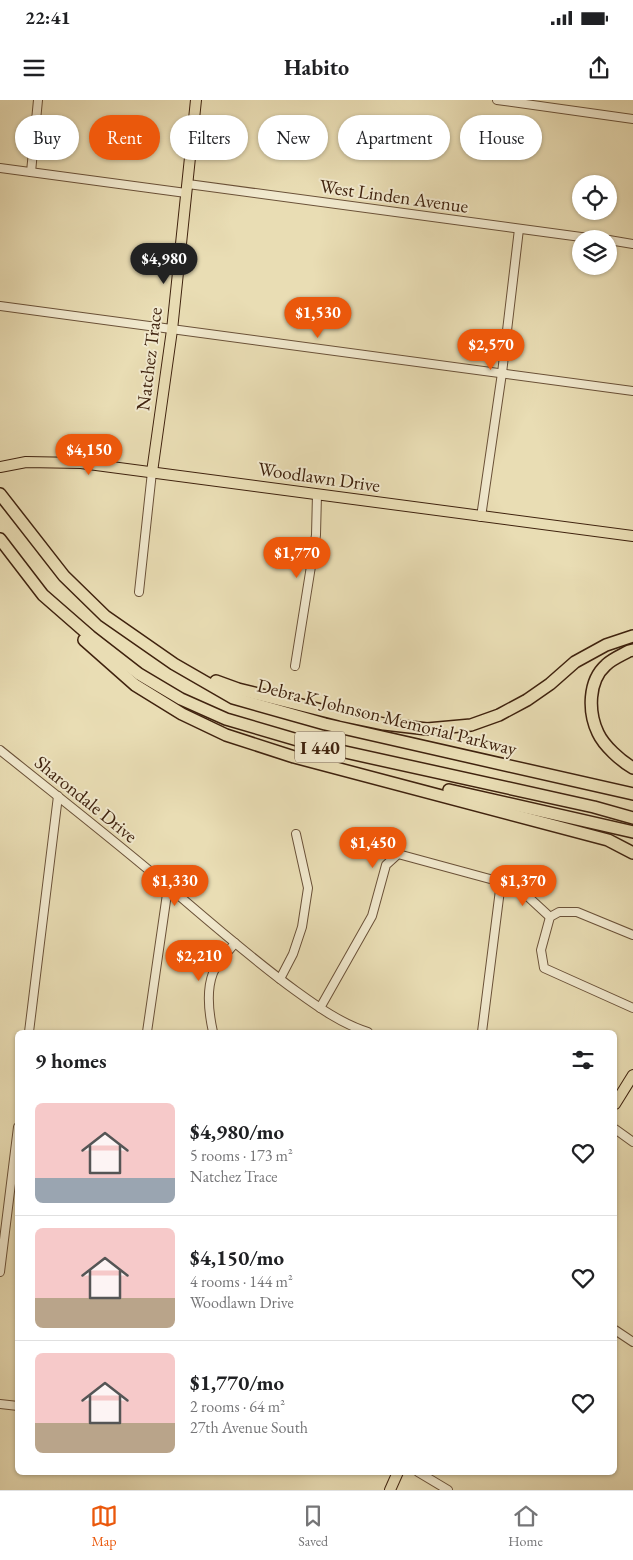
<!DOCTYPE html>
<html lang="en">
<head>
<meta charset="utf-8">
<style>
	:root { --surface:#fff; --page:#f6f6f6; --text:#202124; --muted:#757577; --line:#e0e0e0; --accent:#ea580c }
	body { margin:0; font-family:"EB Garamond",serif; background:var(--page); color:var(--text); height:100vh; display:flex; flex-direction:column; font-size:19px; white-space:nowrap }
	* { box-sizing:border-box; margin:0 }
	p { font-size:16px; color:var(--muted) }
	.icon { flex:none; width:28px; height:28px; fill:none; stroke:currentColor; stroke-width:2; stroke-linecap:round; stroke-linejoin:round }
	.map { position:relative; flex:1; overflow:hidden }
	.sheet { position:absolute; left:15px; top:930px; width:602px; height:445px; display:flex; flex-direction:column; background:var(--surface); border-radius:8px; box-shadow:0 1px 4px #0004 }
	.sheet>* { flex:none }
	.banner { position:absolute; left:15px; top:15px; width:604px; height:45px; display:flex; gap:10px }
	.controls { position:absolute; left:572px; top:75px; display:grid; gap:10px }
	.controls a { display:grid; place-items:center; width:45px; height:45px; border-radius:50%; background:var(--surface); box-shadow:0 1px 4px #0004; font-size:25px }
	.price { position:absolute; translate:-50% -42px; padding:0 11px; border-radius:18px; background:var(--accent); color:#fff; font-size:16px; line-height:32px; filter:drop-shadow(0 1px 2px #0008) }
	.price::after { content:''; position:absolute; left:50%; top:30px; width:15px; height:11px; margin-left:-8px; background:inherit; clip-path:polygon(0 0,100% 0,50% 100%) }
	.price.active { background:#222; color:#fff }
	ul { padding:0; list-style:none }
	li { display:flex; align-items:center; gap:15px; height:125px; padding:0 20px }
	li+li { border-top:1px solid var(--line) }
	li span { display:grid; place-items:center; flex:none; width:140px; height:100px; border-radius:8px; color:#555 }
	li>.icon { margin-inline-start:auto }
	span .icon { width:60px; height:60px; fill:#fffc; stroke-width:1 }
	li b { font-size:21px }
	h2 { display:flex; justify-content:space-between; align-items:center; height:60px; padding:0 20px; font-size:21px }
	.chip { padding:0 18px; border-radius:22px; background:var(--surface); box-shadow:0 1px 4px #0004; font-size:18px; line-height:45px }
	.chip.active { background:var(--accent); color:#fff }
	.status { display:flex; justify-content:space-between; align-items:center; height:35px; padding:0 25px; background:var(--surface); direction:ltr }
	.status svg { height:14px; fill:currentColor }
	header { display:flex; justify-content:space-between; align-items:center; height:65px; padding:0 20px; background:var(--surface); font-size:22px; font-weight:700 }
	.tabs { display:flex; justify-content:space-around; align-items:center; height:70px; border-top:1px solid var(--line); background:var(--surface); font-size:14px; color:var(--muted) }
	.tabs a { display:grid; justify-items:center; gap:2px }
	.tabs .active { color:var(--accent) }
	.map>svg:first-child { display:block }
</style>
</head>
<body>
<div class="status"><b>22:41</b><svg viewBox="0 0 49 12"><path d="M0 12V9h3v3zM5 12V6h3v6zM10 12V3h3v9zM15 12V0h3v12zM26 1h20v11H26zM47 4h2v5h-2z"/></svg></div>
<header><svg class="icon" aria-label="menu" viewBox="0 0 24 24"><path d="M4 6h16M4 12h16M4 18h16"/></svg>Habito<svg class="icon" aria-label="share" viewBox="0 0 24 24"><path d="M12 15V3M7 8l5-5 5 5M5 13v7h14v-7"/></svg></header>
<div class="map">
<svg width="633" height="1390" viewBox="0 0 633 1390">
	<rect width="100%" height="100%" fill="#e9ddb4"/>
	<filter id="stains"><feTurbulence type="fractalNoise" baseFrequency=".004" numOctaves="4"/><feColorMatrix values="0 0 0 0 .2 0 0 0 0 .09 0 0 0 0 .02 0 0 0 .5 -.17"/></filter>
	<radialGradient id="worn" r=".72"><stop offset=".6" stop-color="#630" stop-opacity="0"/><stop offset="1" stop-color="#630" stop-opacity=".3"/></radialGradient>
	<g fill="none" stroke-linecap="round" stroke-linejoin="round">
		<defs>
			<g id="minor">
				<polyline points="497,0 633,19"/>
				<polyline points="0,68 186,93"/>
				<polyline points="31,72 38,0"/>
				<polyline points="188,84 596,139"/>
				<polyline points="609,140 633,144"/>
				<polyline points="0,206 633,291"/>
				<polyline points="481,417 502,273 519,129"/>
				<polyline points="139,492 152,372"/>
				<polyline points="295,566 316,435 317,394"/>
				<path d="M0,650C57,696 115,741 170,788C212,824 252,859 296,891C318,907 342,924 368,932"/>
				<polyline points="633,835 577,812 559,812 550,817 541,850 544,868 633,908"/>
				<polyline points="280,879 293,854 302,827 308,788 296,734"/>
				<polyline points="320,908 372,816 386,765 398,754 501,782 511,781 550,817"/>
				<polyline points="29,932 58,696"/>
				<polyline points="147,932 168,787"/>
				<path d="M213,932C209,914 206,891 213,873C217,863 228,852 235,843"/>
				<polyline points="482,932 501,782"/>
				<polyline points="615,1029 633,1042"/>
				<polyline points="0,1172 18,1027"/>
				<polyline points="615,1230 633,1242"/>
				<polyline points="0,1304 18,1306"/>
				<polyline points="418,1372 448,1390"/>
			</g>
			<g id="major">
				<polyline points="0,367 26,362 81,363 633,436"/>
				<polyline points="152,372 172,230 196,0"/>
				<polyline points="615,1004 633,975"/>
				<polyline points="390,1390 398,1372"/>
			</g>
			<g id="highway">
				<polyline points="0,394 64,476 105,516 174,564 233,598 325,624 633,694"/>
				<polyline points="0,439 43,495 90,536 139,574 181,599 226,619 318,646 594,707 633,718"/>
				<polyline points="84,540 135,585 182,614 226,635 294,657 608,740 633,753"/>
				<path d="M633,550L629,551C622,555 612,559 606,565C588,581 588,612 598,633C604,646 621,661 633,668"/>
				<polyline points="216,581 238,589 341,615 384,624 427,629 471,625 499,615 527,600 550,584 575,562 606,545 633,536"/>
				<polyline points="449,690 633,732"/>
			</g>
		</defs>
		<!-- minor casing -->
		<use href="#minor" stroke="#6a5138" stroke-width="10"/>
		<!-- major casing -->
		<use href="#major" stroke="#3f220e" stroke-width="12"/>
		<!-- highway casing -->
		<use href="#highway" stroke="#3f220e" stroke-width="14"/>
		<!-- minor -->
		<use href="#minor" stroke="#f1e9ce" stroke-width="8"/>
		<!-- major -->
		<use href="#major" stroke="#e9ddb4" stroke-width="10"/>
		<!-- highway -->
		<use href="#highway" stroke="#e9ddb4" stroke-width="11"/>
	</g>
	<g text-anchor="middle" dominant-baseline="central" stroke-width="4" stroke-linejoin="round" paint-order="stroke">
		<!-- shield labels -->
		<rect fill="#f1e9ce" stroke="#745e48" stroke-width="1" x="295" y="631.5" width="50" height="31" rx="4"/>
		<g font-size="18" font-weight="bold" fill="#3f220e">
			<text x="320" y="647">I 440</text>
		</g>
		<!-- street labels -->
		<g font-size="19" fill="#3f220e" stroke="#f1e9ce">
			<text transform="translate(394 96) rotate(8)">West Linden Avenue</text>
			<text transform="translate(149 259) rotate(-83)">Natchez Trace</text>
			<text transform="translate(319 377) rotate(8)">Woodlawn Drive</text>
			<text transform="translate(387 617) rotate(14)">Debra K Johnson Memorial Parkway</text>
			<text transform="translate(86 699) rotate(39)">Sharondale Drive</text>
		</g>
	</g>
	<rect width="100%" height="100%" filter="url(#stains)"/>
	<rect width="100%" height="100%" fill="url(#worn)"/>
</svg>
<div class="controls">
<a><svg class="icon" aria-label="locate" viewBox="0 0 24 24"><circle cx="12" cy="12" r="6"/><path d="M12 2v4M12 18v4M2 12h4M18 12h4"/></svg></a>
<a><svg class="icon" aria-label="layers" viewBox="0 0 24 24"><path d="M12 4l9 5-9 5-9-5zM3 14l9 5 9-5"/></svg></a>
</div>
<b class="price active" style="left:164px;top:185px">$4,980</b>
<b class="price" style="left:318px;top:239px">$1,530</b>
<b class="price" style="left:491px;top:271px">$2,570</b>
<b class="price" style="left:89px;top:376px">$4,150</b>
<b class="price" style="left:297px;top:479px">$1,770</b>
<b class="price" style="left:373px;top:769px">$1,450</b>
<b class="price" style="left:175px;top:807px">$1,330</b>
<b class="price" style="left:523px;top:807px">$1,370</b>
<b class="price" style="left:199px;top:882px">$2,210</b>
<div class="banner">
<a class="chip">Buy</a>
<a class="chip active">Rent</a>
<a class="chip">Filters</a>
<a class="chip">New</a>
<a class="chip">Apartment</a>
<a class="chip">House</a>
</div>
<section class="sheet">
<h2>9 homes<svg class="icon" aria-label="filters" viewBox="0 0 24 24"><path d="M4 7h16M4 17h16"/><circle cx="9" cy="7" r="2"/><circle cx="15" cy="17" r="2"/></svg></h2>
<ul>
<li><span style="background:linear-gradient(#f6c9c9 75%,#9aa5b1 0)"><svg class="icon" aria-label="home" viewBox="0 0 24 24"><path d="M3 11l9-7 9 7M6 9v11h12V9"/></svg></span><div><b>$4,980/mo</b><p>5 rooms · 173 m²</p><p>Natchez Trace</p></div><svg class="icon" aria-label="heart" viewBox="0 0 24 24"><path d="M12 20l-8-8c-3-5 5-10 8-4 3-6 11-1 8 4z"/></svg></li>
<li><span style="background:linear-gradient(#f6c9c9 70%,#b9a48a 0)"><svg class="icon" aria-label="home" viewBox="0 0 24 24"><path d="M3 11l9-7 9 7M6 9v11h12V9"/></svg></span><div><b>$4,150/mo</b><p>4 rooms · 144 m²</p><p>Woodlawn Drive</p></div><svg class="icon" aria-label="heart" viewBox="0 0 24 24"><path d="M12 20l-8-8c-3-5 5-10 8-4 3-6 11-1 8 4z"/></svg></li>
<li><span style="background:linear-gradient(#f6c9c9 70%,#b9a48a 0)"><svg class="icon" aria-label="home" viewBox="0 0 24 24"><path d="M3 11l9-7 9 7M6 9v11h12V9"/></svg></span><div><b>$1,770/mo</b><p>2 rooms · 64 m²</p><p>27th Avenue South</p></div><svg class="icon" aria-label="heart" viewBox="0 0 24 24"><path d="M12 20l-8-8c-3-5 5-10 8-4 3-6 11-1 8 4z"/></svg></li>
</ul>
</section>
</div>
<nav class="tabs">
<a class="active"><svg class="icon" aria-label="map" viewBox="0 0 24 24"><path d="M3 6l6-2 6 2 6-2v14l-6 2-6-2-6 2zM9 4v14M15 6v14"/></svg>Map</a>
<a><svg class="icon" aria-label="saved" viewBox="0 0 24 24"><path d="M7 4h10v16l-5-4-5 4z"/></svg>Saved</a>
<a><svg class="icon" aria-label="home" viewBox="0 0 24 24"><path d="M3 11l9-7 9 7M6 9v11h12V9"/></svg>Home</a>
</nav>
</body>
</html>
